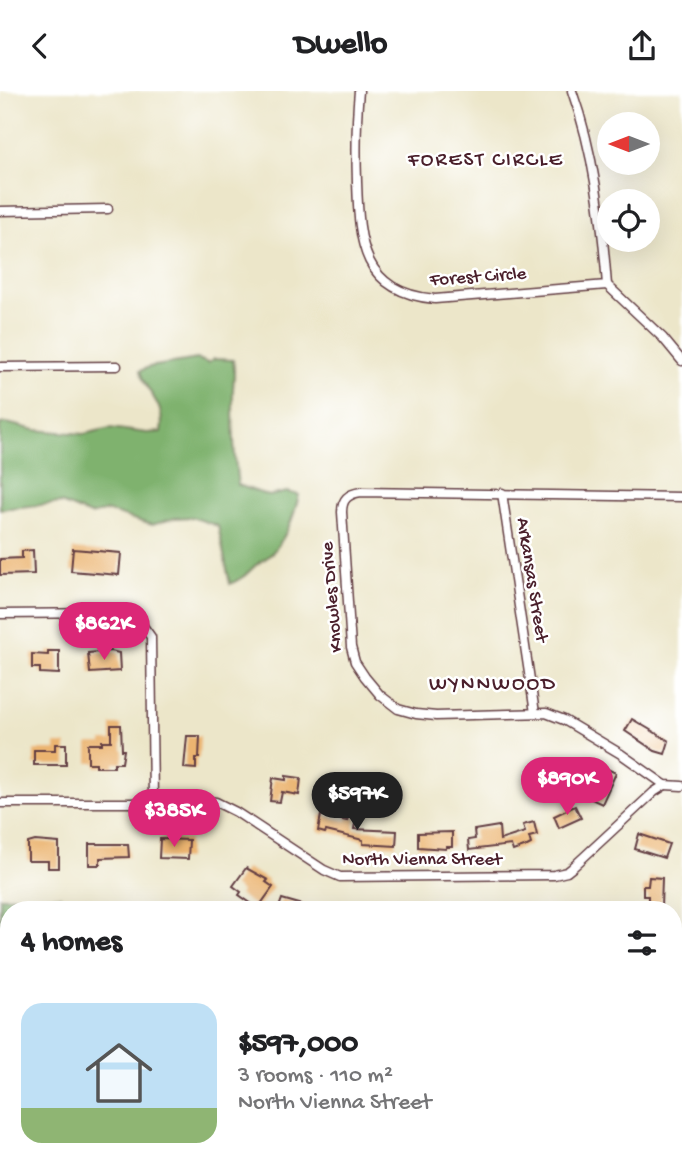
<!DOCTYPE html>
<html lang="en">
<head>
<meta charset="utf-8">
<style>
	:root { --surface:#fff; --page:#f2f2f2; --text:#202124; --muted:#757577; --accent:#db2777 }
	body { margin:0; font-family:"Gochi Hand",sans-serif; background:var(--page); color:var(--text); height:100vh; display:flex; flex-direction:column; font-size:26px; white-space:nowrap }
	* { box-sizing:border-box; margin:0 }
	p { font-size:23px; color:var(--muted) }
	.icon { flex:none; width:38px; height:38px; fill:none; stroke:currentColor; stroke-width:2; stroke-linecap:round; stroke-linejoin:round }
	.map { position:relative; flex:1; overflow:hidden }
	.details { position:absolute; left:0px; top:810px; width:682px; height:275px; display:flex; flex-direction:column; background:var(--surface); border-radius:28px 28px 0 0; box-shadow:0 7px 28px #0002 }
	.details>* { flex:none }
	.needle { width:46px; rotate:270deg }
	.tools { position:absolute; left:597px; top:21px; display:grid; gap:14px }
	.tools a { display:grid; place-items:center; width:63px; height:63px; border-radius:50%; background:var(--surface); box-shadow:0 7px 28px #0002; font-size:35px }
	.price { position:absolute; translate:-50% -60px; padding:0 16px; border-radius:24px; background:var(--accent); color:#fff; font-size:23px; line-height:46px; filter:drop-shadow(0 2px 4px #0008) }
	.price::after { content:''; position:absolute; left:50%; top:42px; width:21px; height:16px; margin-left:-10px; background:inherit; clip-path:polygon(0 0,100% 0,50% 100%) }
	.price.active { background:#222; color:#fff }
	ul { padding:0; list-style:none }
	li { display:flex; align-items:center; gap:21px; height:175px; padding:0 21px }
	li span { display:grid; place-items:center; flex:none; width:196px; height:140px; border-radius:21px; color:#555 }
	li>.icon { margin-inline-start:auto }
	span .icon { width:84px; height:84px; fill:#fffc; stroke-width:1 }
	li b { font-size:30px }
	h2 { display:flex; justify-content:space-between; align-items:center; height:84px; padding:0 21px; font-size:30px }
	header { display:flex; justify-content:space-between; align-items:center; height:91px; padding:0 21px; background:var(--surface); font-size:32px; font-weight:700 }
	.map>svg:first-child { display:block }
</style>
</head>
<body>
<header><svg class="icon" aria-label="back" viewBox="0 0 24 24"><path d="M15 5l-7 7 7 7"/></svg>Dwello<svg class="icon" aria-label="share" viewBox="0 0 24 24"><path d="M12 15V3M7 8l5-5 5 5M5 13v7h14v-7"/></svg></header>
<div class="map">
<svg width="682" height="1084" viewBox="0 0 682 1084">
	<rect width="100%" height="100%" fill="#fff"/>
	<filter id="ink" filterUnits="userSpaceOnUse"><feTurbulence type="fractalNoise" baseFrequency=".0143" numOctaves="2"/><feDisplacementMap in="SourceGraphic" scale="14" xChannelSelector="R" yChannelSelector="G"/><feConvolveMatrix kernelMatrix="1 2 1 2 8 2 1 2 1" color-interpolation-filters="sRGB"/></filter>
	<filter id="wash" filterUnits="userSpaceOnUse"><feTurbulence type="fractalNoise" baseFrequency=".00686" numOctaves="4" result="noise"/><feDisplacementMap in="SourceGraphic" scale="28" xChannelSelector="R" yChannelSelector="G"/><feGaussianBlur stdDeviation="1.57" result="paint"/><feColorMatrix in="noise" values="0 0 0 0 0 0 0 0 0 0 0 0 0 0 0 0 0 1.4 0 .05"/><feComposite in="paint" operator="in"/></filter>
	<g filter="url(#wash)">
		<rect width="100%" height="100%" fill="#ece6c9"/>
		<!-- built -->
		<g fill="#ebd8ba">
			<polygon points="674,863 682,863 682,939 674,942"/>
			<polygon points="120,1076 281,1076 282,1084 121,1084"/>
		</g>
		<!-- forest -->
		<g fill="#7fb26e" stroke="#64684c" stroke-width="2">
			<path d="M197,268L208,272L214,268L233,269C236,283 232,294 233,308C233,337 234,365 238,394L269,405L287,401L299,404C294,426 286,448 270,464C266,468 261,470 256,474C245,484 245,486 230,493L218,435L192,426L175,427L152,434L107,420L90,424L61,412L0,418V333L7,332L35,339L84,343L110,337L147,342L161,341C166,311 147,305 140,280L149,276Z"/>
			<polygon points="60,805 60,819 9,819 9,1010 0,1012 0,806"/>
		</g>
		<g id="blocks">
			<!-- building -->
			<g fill="#ebb470">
				<polygon points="73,458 121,462 119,484 71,480"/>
				<polygon points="33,459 34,483 0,484 0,468 22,467 22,460"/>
				<polygon points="48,560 59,560 59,583 40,582 40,577 32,577 32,563 48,564"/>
				<polygon points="111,560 119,562 120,580 90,582 88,562"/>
				<polygon points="632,628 669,650 665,663 655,660 625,640"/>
				<polygon points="111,634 121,634 122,659 124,659 122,672 114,672 114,676 96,676 96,672 88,672 88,653 102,653 102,650 111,650"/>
				<polygon points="187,645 200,645 199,667 196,667 196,678 184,677"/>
				<polygon points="55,653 66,653 66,674 34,674 34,659 55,659"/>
				<polygon points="603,676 616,682 602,713 589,707"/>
				<polygon points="286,685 301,687 299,704 282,701 280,711 270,710 273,687 286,689"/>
				<polygon points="575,715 581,727 559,737 554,725"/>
				<polygon points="321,724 347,730 348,726 356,727 354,738 397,740 396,755 363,753 363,749 326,740 325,742 318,740"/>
				<polygon points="534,731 537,744 529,746 531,753 527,755 513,760 511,754 469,759 468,749 475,748 474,739 499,735 500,749 525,741 523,734"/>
				<polygon points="452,741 452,756 446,756 446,758 418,756 418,742"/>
				<polygon points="639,743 669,753 664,767 635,758"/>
				<polygon points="160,748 189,749 188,768 159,767"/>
				<polygon points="35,750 59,752 59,777 48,777 48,770 28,770 28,752"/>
				<polygon points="89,753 128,753 129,766 100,767 100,774 89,774"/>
				<polygon points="246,777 268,789 266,791 273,796 258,817 239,804 241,801 233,795"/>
				<polygon points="649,786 662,787 661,816 648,816 648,805 643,805 643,795 648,795"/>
				<polygon points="282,808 313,817 312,819 278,819"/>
				<polygon points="181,1076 249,1076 250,1084 181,1084"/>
			</g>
		</g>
	</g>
	<g filter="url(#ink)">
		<use href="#blocks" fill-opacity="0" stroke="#623d43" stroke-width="2"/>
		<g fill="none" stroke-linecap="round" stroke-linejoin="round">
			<defs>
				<g id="minor">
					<path d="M359,0C356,31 356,60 357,91C359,152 362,201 435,208L607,194C602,128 594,62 572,0"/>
					<polyline points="0,120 108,118"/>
					<polyline points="607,194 663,247 682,270"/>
					<polyline points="0,276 117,275"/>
					<polyline points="502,402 535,622"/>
					<path d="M682,406L361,401C348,403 342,408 342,421L351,556L355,571L365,586L380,604L398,618L416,623L436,625L546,622L564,629L621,663L665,694L682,695"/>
					<polyline points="0,523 115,522 138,528 151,546 153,709"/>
					<polyline points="0,712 132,712 187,708 216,711 236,721 324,779 340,786 554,784 567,781 572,777 654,701 665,694"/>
					<polyline points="455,1084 455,1076"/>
				</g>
				<g id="trunk">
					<polyline points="674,956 682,954"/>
					<polyline points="0,1030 9,1028"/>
				</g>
			</defs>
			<!-- minor casing -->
			<use href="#minor" stroke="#623d43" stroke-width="11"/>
			<!-- trunk casing -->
			<use href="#trunk" stroke="#623d43" stroke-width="18"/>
			<!-- minor -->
			<use href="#minor" stroke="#fff" stroke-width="8"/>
			<!-- trunk -->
			<use href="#trunk" stroke="#fabb8b" stroke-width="14"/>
		</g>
	</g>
	<g text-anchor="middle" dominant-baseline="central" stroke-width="5" stroke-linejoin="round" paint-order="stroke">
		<!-- street labels -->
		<g font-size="19" fill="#4a1f2b" stroke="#fff">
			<text transform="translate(478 187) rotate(-4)">Forest Circle</text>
			<text transform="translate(531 489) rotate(81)">Arkansas Street</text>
			<text transform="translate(333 506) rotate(-95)">Knowles Drive</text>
			<text x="422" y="769">North Vienna Street</text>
		</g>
		<!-- neighbourhood labels -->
		<g font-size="21" letter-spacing="2" fill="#4a1f2b" stroke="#fff">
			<text x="486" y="70">FOREST CIRCLE</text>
			<text x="493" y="594">WYNNWOOD</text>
		</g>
	</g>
</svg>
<div class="tools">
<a><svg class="needle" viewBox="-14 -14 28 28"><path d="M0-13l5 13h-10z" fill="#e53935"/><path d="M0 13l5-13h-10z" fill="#757577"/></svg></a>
<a><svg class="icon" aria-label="locate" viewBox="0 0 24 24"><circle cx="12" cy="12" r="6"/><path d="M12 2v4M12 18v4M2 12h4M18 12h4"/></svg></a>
</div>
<b class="price" style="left:104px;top:571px">$862K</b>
<b class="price" style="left:567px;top:726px">$890K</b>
<b class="price active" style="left:357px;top:741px">$597K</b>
<b class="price" style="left:174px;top:758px">$385K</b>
<section class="details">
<h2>4 homes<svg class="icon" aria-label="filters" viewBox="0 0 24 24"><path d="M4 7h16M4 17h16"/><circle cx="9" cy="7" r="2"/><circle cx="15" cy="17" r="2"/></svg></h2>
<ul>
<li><span style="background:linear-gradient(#bfe0f5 75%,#8fb573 0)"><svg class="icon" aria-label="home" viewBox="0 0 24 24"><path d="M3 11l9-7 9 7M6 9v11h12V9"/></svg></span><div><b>$597,000</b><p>3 rooms · 110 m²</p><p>North Vienna Street</p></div></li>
</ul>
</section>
</div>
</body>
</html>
